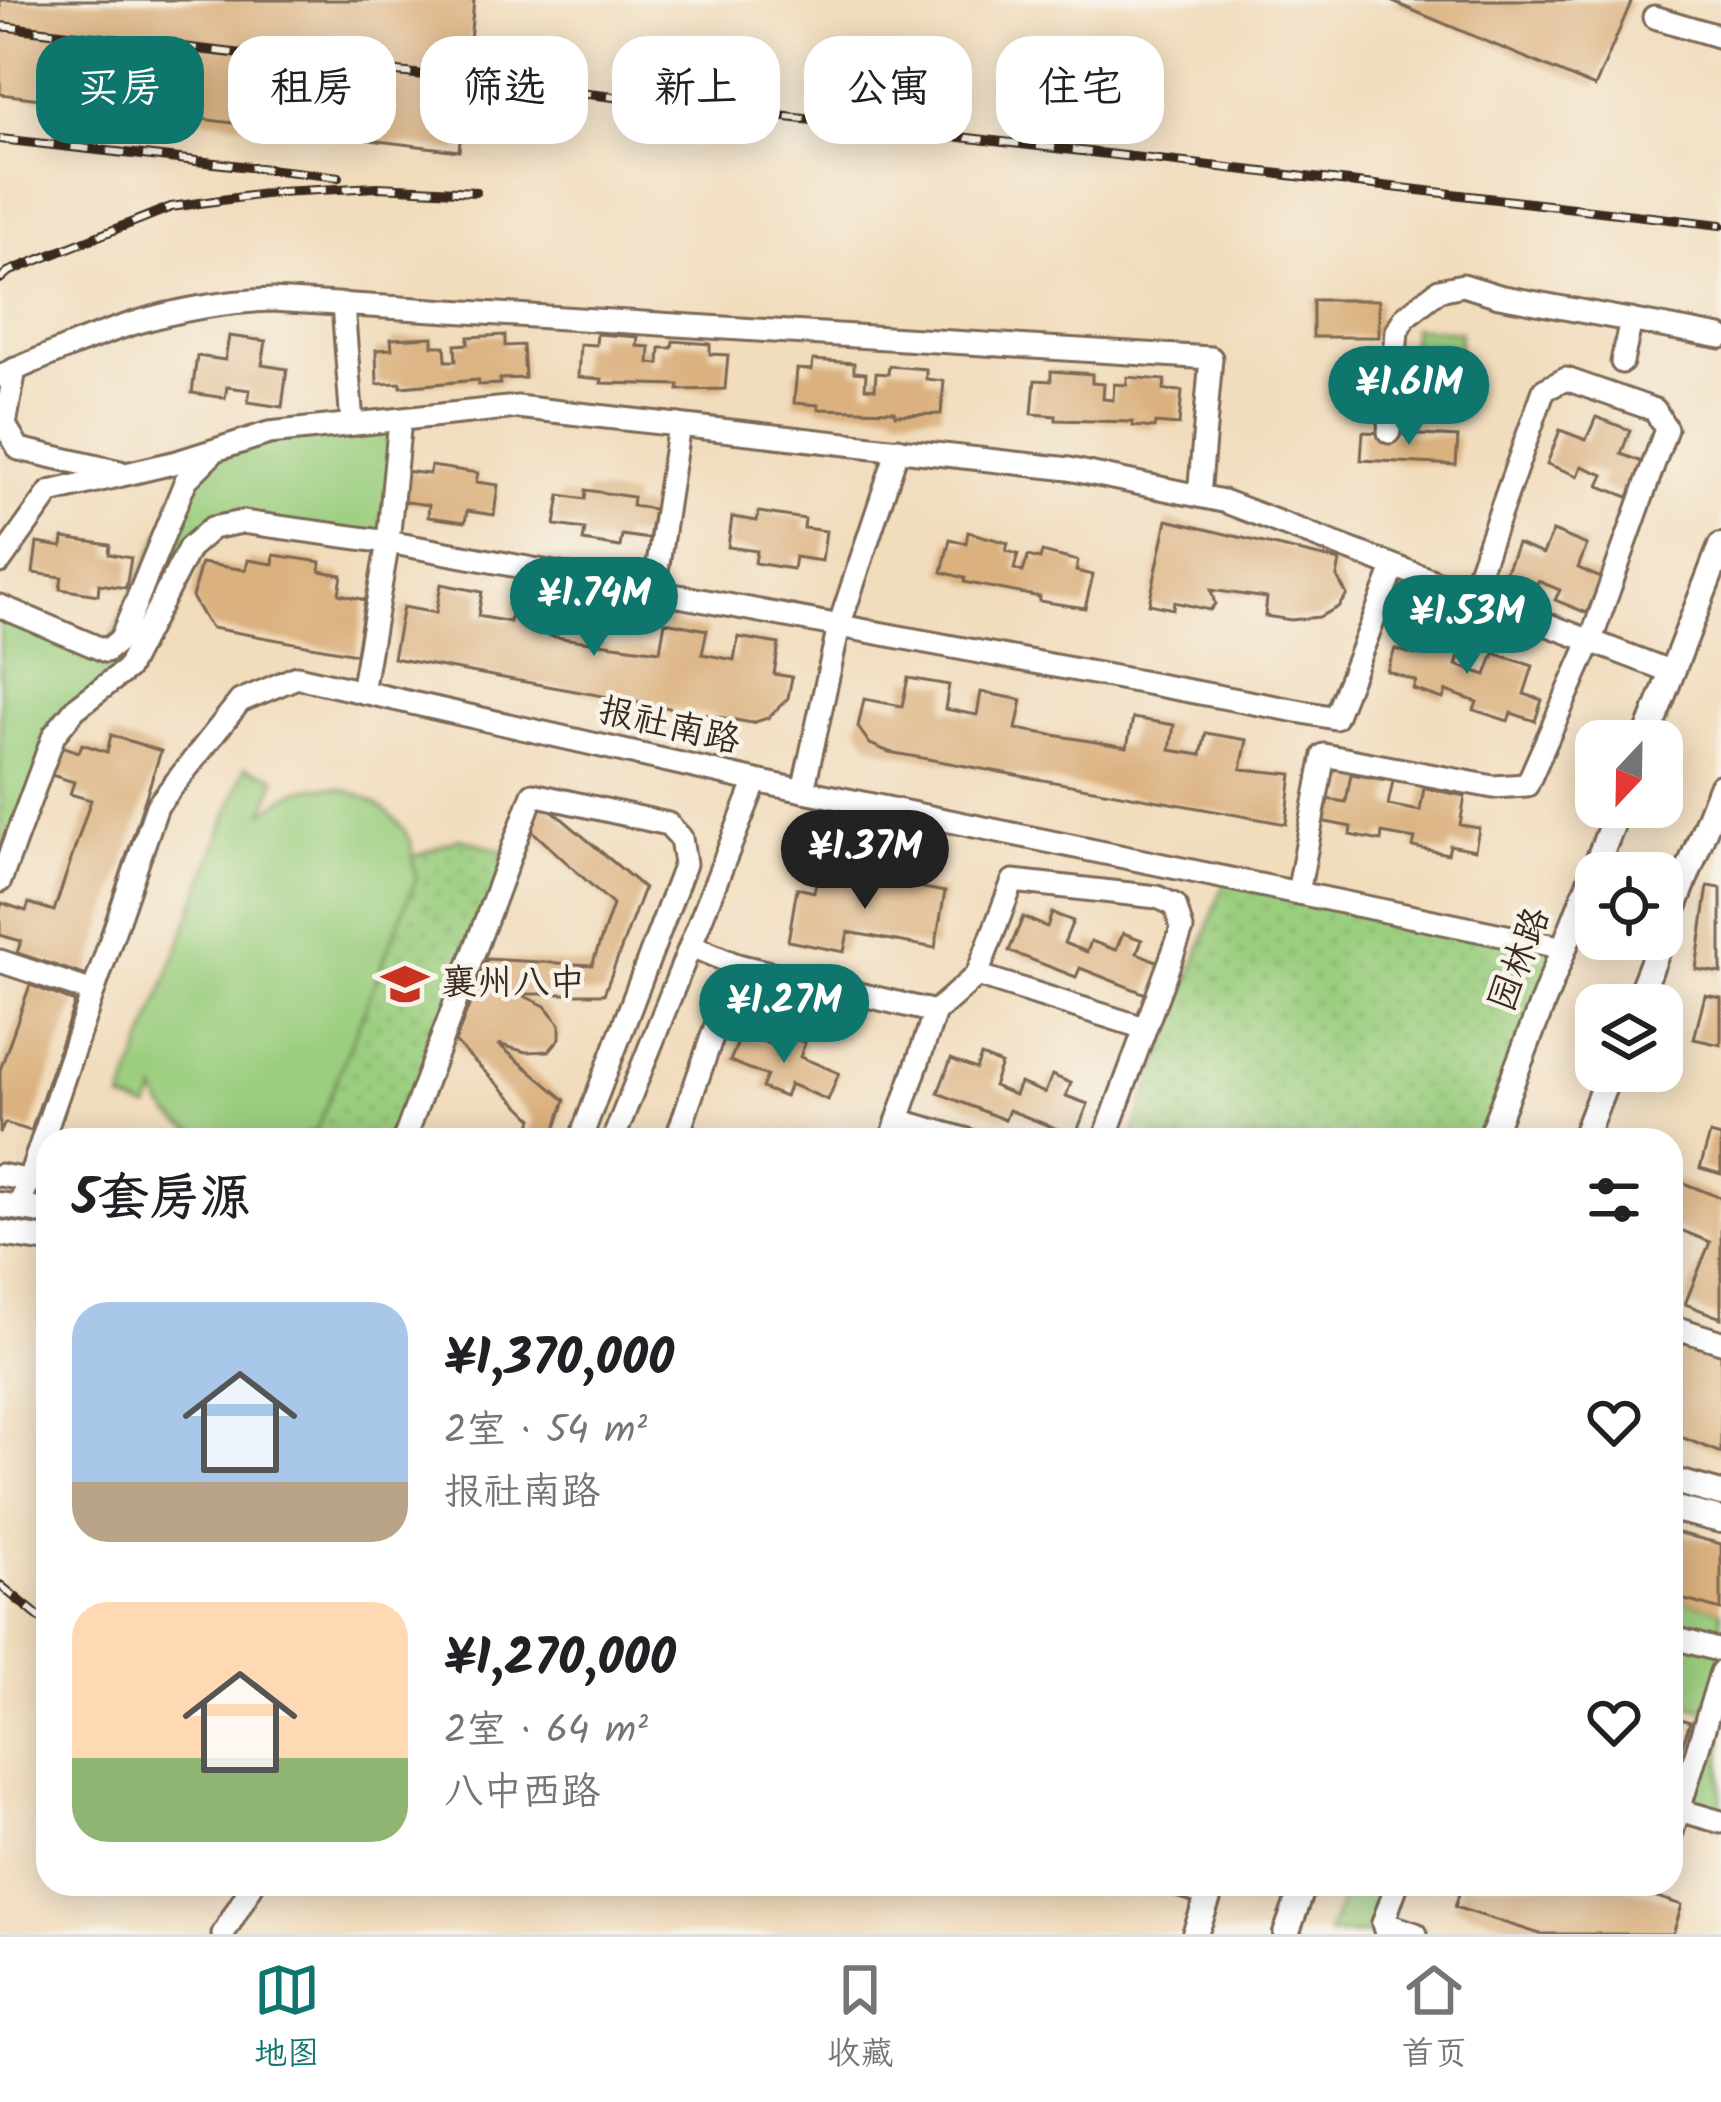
<!DOCTYPE html>
<html lang="zh">
<head>
<meta charset="utf-8">
<style>
	:root { --surface:#fff; --page:#f6f6f6; --text:#202124; --muted:#757577; --line:#e0e0e0; --accent:#0f766e }
	body { margin:0; font-family:Kalam,"LXGW WenKai TC",sans-serif; background:var(--page); color:var(--text); height:100vh; display:flex; flex-direction:column; font-size:45px; white-space:nowrap }
	* { box-sizing:border-box; margin:0 }
	p { font-size:39px; color:var(--muted) }
	.icon { flex:none; width:66px; height:66px; fill:none; stroke:currentColor; stroke-width:2; stroke-linecap:round; stroke-linejoin:round }
	.map { position:relative; flex:1; overflow:hidden }
	.drawer { position:absolute; left:36px; top:1128px; width:1647px; height:768px; display:flex; flex-direction:column; background:var(--surface); border-radius:36px; box-shadow:0 6px 30px #0003 }
	.drawer>* { flex:none }
	.guide { position:absolute; left:36px; top:36px; width:1650px; height:108px; display:flex; gap:24px }
	.needle { width:78px; rotate:202deg }
	.buttons { position:absolute; left:1575px; top:720px; display:grid; gap:24px }
	.buttons a { display:grid; place-items:center; width:108px; height:108px; border-radius:24px; background:var(--surface); box-shadow:0 6px 30px #0003; font-size:60px }
	.price { position:absolute; translate:-50% -102px; padding:0 27px; border-radius:42px; background:var(--accent); color:#fff; font-size:39px; line-height:78px; filter:drop-shadow(0 3px 6px #0008) }
	.price::after { content:''; position:absolute; left:50%; top:72px; width:36px; height:27px; margin-left:-18px; background:inherit; clip-path:polygon(0 0,100% 0,50% 100%) }
	.price.current { background:#222; color:#fff }
	ul { padding:0; list-style:none }
	li { display:flex; align-items:center; gap:36px; height:300px; padding:0 36px }
	li span { display:grid; place-items:center; flex:none; width:336px; height:240px; border-radius:36px; color:#555 }
	li>.icon { margin-inline-start:auto }
	span .icon { width:144px; height:144px; fill:#fffc; stroke-width:1 }
	li b { font-size:51px }
	h2 { display:flex; justify-content:space-between; align-items:center; height:144px; padding:0 36px; font-size:51px }
	.chip { padding:0 42px; border-radius:36px; background:var(--surface); box-shadow:0 6px 30px #0003; font-size:42px; line-height:108px }
	.chip.current { background:var(--accent); color:#fff }
	.dock { display:flex; justify-content:space-around; align-items:center; height:168px; border-top:3px solid var(--line); background:var(--surface); font-size:33px; color:var(--muted) }
	.dock a { display:grid; justify-items:center; gap:6px }
	.dock .current { color:var(--accent) }
	.map>svg:first-child { display:block }
</style>
</head>
<body>
<div class="map">
<svg width="1721" height="1934" viewBox="0 0 1721 1934">
	<defs>
		<pattern id="park-dots" width="8" height="8" patternUnits="userSpaceOnUse" patternTransform="scale(3)"><rect width="8" height="8" fill="#9bce7f"/><path d="M2 2h.1M6 6h.1" fill="none" stroke="#86b16d" stroke-width="1.8" stroke-linecap="round"/></pattern>
	</defs>
	<rect width="100%" height="100%" fill="#f7f3e8"/>
	<filter id="ink" filterUnits="userSpaceOnUse"><feTurbulence type="fractalNoise" baseFrequency=".00833" numOctaves="2"/><feDisplacementMap in="SourceGraphic" scale="24" xChannelSelector="R" yChannelSelector="G"/><feConvolveMatrix kernelMatrix="1 2 1 2 8 2 1 2 1" color-interpolation-filters="sRGB"/></filter>
	<filter id="wash" filterUnits="userSpaceOnUse"><feTurbulence type="fractalNoise" baseFrequency=".004" numOctaves="4" result="noise"/><feDisplacementMap in="SourceGraphic" scale="48" xChannelSelector="R" yChannelSelector="G"/><feGaussianBlur stdDeviation="2.7" result="paint"/><feColorMatrix in="noise" values="0 0 0 0 0 0 0 0 0 0 0 0 0 0 0 0 0 1.4 0 .05"/><feComposite in="paint" operator="in"/></filter>
	<g filter="url(#wash)">
		<rect width="100%" height="100%" fill="#f1dcbc"/>
		<!-- grass -->
		<g fill="#9bce7f" stroke="#6b7c4e" stroke-width="3">
			<polygon points="1413,327 1460,332 1453,418 1405,413"/>
			<polygon points="400,420 388,542 212,529 127,669 75,709 0,881 0,606 106,651 186,480 218,449"/>
			<path d="M245,767L276,778L264,812C274,806 285,796 296,792C335,775 393,803 410,841C414,851 414,867 416,879L317,1130C272,1152 175,1149 156,1092L149,1109L122,1100Z"/>
			<polygon points="1671,1596 1721,1610 1721,1822 1679,1810 1708,1711 1671,1700"/>
			<polygon points="1348,1884 1397,1884 1386,1934 1328,1934"/>
		</g>
		<!-- park -->
		<g fill="url(#park-dots)" stroke="#6b7c4e" stroke-width="3">
			<polygon points="459,838 510,853 404,1140 316,1140 305,1136 317,1129 416,879 413,857"/>
			<polygon points="1226,878 1564,948 1489,1140 1131,1140"/>
		</g>
		<g id="blocks">
			<!-- building -->
			<g fill="#dbb17f">
				<polygon points="0,0 474,0 459,151 0,94"/>
				<polygon points="1388,0 1632,0 1595,87"/>
				<rect x="1313" y="300" width="66" height="37"/>
				<polygon points="597,334 638,337 637,346 650,347 649,363 659,364 660,348 672,348 673,341 710,344 710,354 728,355 725,389 678,390 679,385 601,383 602,379 578,377 580,344 596,345"/>
				<polygon points="505,335 505,346 523,345 525,378 500,379 500,384 478,385 478,380 401,387 401,383 377,384 376,350 392,349 391,339 433,337 433,346 445,346 446,361 456,361 455,345 468,344 468,337"/>
				<polygon points="229,336 266,341 262,365 287,369 282,407 248,402 250,390 227,387 225,398 192,393 197,356 225,360"/>
				<polygon points="813,360 854,363 854,372 866,373 865,388 875,389 876,373 888,374 889,366 926,369 926,379 944,381 941,414 895,415 895,411 818,409 818,405 794,403 797,369 812,370"/>
				<polygon points="1051,371 1092,374 1092,383 1104,384 1103,399 1113,400 1114,384 1127,385 1127,377 1165,380 1164,390 1182,391 1179,425 1155,423 1154,428 1133,426 1133,422 1056,420 1056,416 1032,414 1035,380 1051,381"/>
				<polygon points="1596,417 1630,430 1621,454 1645,463 1631,498 1599,486 1604,475 1582,466 1578,476 1547,464 1560,430 1586,440"/>
				<polygon points="1363,432 1458,437 1456,465 1361,460"/>
				<polygon points="431,466 478,473 476,482 498,485 494,515 467,511 465,522 428,517 429,505 400,501 404,471 429,474"/>
				<polygon points="586,490 633,497 632,506 654,509 649,539 622,535 620,547 583,541 585,529 555,525 560,495 585,499"/>
				<polygon points="759,512 805,519 804,528 826,531 822,561 795,557 793,569 755,563 757,551 728,547 732,517 757,521"/>
				<polygon points="1167,520 1340,561 1337,577 1347,595 1338,607 1319,617 1291,620 1265,616 1267,598 1211,590 1215,604 1210,610 1174,602 1173,609 1149,604"/>
				<polygon points="1553,531 1587,545 1578,568 1601,578 1587,613 1555,600 1560,590 1538,581 1534,591 1503,578 1517,544 1543,554"/>
				<polygon points="968,532 1008,543 1006,551 1018,554 1014,569 1023,572 1028,556 1040,559 1042,552 1078,561 1076,571 1093,575 1085,608 1039,601 1040,597 964,582 965,578 942,572 950,539 966,543"/>
				<polygon points="63,538 110,545 109,554 131,558 126,588 99,584 98,595 60,589 62,577 33,573 37,543 62,547"/>
				<polygon points="274,555 321,562 320,571 342,575 339,594 365,600 356,654 212,628 206,621 192,597 201,563 246,570 248,560 273,564"/>
				<polygon points="441,584 482,592 478,616 510,622 514,599 555,607 550,636 568,639 660,651 665,622 707,630 702,654 734,660 738,637 779,644 774,674 792,677 788,698 768,718 752,723 393,658 403,607 436,613"/>
				<polygon points="1424,628 1464,641 1456,665 1486,675 1494,653 1533,666 1524,694 1542,700 1535,721 1511,713 1508,721 1474,710 1477,702 1446,691 1443,699 1413,689 1416,681 1387,671 1395,649 1414,655"/>
				<polygon points="908,678 949,685 945,709 977,715 981,692 1022,700 1016,729 1127,747 1133,718 1174,725 1170,750 1201,755 1206,733 1247,740 1241,769 1292,774 1286,824 889,752 870,744 858,727 864,699 902,706"/>
				<polygon points="111,735 161,751 87,976 17,953 21,941 0,935 0,910 2,903 26,911 29,903 54,911 91,800 70,794 74,782 45,773 55,744 79,752 82,744 107,752"/>
				<polygon points="1351,774 1393,781 1388,805 1420,811 1424,788 1465,796 1460,825 1479,828 1475,850 1450,845 1448,854 1413,847 1415,839 1382,833 1381,841 1350,835 1351,827 1321,821 1326,799 1346,802"/>
				<polygon points="540,800 644,888 604,994 520,994 545,1006 560,1024 560,1038 549,1051 526,1052 498,1044 565,1100 552,1140 526,1140 533,1119 455,1042 487,959 592,965 613,905 530,829"/>
				<polygon points="831,871 945,892 935,948 848,932 844,952 788,941 797,888 814,892 817,879 829,882"/>
				<polygon points="1708,886 1721,888 1721,973 1696,969"/>
				<polygon points="1052,913 1073,921 1064,943 1087,952 1091,941 1116,950 1123,933 1142,940 1137,953 1159,962 1146,994 1080,968 1076,977 1009,951 1023,917 1047,927"/>
				<polygon points="30,985 75,1002 31,1131 5,1123 0,1133 0,1070"/>
				<polygon points="1705,995 1721,998 1721,1045 1694,1039"/>
				<polygon points="742,1033 776,1047 782,1033 805,1043 800,1057 839,1073 828,1100 790,1084 785,1097 762,1088 767,1076 730,1061"/>
				<polygon points="981,1056 1001,1064 993,1086 1015,1095 1020,1083 1045,1093 1052,1075 1071,1083 1066,1096 1088,1104 1075,1136 1009,1110 1005,1120 938,1093 951,1059 976,1069"/>
				<polygon points="1710,1134 1721,1137 1721,1174 1700,1168"/>
				<polygon points="1671,1178 1721,1198 1721,1318 1685,1304 1710,1242 1671,1226"/>
				<polygon points="1686,1337 1721,1351 1721,1453 1671,1433 1671,1374"/>
				<polygon points="1671,1531 1721,1544 1721,1610 1671,1596"/>
				<polygon points="1671,1716 1690,1722 1672,1775 1671,1775"/>
				<polygon points="1462,1884 1617,1884 1682,1905 1673,1934 1540,1934 1455,1907"/>
			</g>
		</g>
	</g>
	<g filter="url(#ink)">
		<use href="#blocks" fill-opacity="0" stroke="#7b6855" stroke-width="3"/>
		<g fill="none" stroke-linecap="round" stroke-linejoin="round">
			<defs>
				<g id="minor">
					<polyline points="1654,17 1721,37"/>
					<polyline points="343,305 352,424"/>
					<polyline points="1622,362 1631,320"/>
					<polyline points="15,369 5,425 19,449 120,472"/>
					<path d="M0,376C97,334 165,304 272,300L1211,358L1199,496"/>
					<polyline points="400,420 388,542 1335,718 1394,568"/>
					<polyline points="1389,432 1397,331 1405,317 1439,290 1463,285 1499,296 1721,337"/>
					<polyline points="0,562 50,492 177,462 269,433 517,407 1069,469 1223,501 1672,672"/>
					<polyline points="654,591 679,425"/>
					<polyline points="0,606 106,651 121,639 186,480 213,453"/>
					<polyline points="803,791 839,626 898,449"/>
					<polyline points="0,881 54,735 75,709 127,669 189,548 212,528 242,522 388,542 362,692"/>
					<polyline points="1298,893 1324,755 1493,787 1527,785 1591,640 1666,429 1655,410 1566,379 1544,390 1471,594"/>
					<polyline points="691,946 737,965 935,1012"/>
					<polyline points="0,961 93,992"/>
					<polyline points="977,975 1144,1028"/>
					<polyline points="898,1120 968,1140"/>
					<polyline points="404,1140 533,794 668,824 681,838 685,864 580,1140"/>
					<polyline points="613,1140 756,781"/>
					<polyline points="676,1140 737,965"/>
					<polyline points="891,1140 935,1012 977,975 1013,881 1157,897 1175,905 1182,929 1104,1140"/>
					<polyline points="0,1175 28,1180"/>
					<polyline points="19,1208 157,806 240,701 297,677 756,781 1564,948"/>
					<polyline points="1671,1326 1721,1342"/>
					<polyline points="1671,1637 1721,1651"/>
					<polyline points="1721,1672 1679,1810 1721,1822"/>
					<polyline points="1671,1807 1679,1810 1671,1835"/>
					<polyline points="1174,1884 1208,1895"/>
					<polyline points="1383,1923 1416,1934"/>
					<polyline points="223,1934 253,1884"/>
					<polyline points="1386,1934 1383,1923 1397,1884"/>
				</g>
				<g id="major">
					<polyline points="1645,741 1721,546"/>
					<polyline points="1662,938 1721,787"/>
					<polyline points="1636,1005 1662,939"/>
					<polyline points="1489,1140 1619,807"/>
					<polyline points="1583,1140 1610,1071"/>
					<polyline points="0,1205 48,1212"/>
					<polyline points="0,1233 48,1240"/>
					<polyline points="1671,1480 1721,1494"/>
					<polyline points="1671,1508 1721,1520"/>
					<polyline points="1195,1934 1213,1884"/>
					<polyline points="1286,1934 1304,1884"/>
				</g>
			</defs>
			<!-- minor casing -->
			<use href="#minor" stroke="#7b6855" stroke-width="27"/>
			<!-- major casing -->
			<use href="#major" stroke="#7b6855" stroke-width="30"/>
			<!-- minor -->
			<use href="#minor" stroke="#fff" stroke-width="21"/>
			<!-- major -->
			<use href="#major" stroke="#fff" stroke-width="24"/>
			<defs>
				<g id="rail">
					<polyline points="0,26 1721,225"/>
					<polyline points="0,139 339,177"/>
					<polyline points="0,279 8,272 171,207 279,192 378,187 476,192"/>
					<polyline points="0,1585 48,1624"/>
				</g>
			</defs>
			<!-- rail casing -->
			<use href="#rail" stroke="#3b2a1e" stroke-width="10"/>
			<!-- rail -->
			<use href="#rail" stroke="#f7f3e8" stroke-width="6" stroke-dasharray="18" stroke-linecap="butt"/>
		</g>
	</g>
	<!-- icons -->
	<defs>
		<symbol id="school-bare" viewBox="-9 -9 18 18"><path d="M0-5L7-2L0 1L-7-2ZM-4 1L0 2.5L4 1V4Q0 6-4 4Z" fill="#c8321e" stroke="#f7f3e8" stroke-width="2.5" paint-order="stroke"/></symbol>
	</defs>
	<g fill-rule="evenodd">
		<use href="#school-bare" x="372" y="951" width="66" height="66"/>
	</g>
	<g text-anchor="middle" dominant-baseline="central" stroke-width="9" stroke-linejoin="round" paint-order="stroke">
		<!-- street labels -->
		<g font-size="36" fill="#3b2a1e" stroke="#f7f3e8">
			<text transform="translate(669 727) rotate(13)">报社南路</text>
			<text transform="translate(1521 960) rotate(-69)">园林路</text>
		</g>
		<!-- poi labels -->
		<g font-size="36" fill="#3b2a1e" stroke="#f7f3e8" text-anchor="start">
			<text x="441" y="984">襄州八中</text>
		</g>
	</g>
</svg>
<div class="buttons">
<a><svg class="needle" viewBox="-14 -14 28 28"><path d="M0-13l5 13h-10z" fill="#e53935"/><path d="M0 13l5-13h-10z" fill="#757577"/></svg></a>
<a><svg class="icon" aria-label="locate" viewBox="0 0 24 24"><circle cx="12" cy="12" r="6"/><path d="M12 2v4M12 18v4M2 12h4M18 12h4"/></svg></a>
<a><svg class="icon" aria-label="layers" viewBox="0 0 24 24"><path d="M12 4l9 5-9 5-9-5zM3 14l9 5 9-5"/></svg></a>
</div>
<b class="price" style="left:1409px;top:448px">¥1.61M</b>
<b class="price" style="left:594px;top:659px">¥1.74M</b>
<b class="price" style="left:1467px;top:677px">¥1.53M</b>
<b class="price current" style="left:865px;top:912px">¥1.37M</b>
<b class="price" style="left:784px;top:1066px">¥1.27M</b>
<div class="guide">
<a class="chip current">买房</a>
<a class="chip">租房</a>
<a class="chip">筛选</a>
<a class="chip">新上</a>
<a class="chip">公寓</a>
<a class="chip">住宅</a>
</div>
<section class="drawer">
<h2>5套房源<svg class="icon" aria-label="filters" viewBox="0 0 24 24"><path d="M4 7h16M4 17h16"/><circle cx="9" cy="7" r="2"/><circle cx="15" cy="17" r="2"/></svg></h2>
<ul>
<li><span style="background:linear-gradient(#a9c7e8 75%,#b9a48a 0)"><svg class="icon" aria-label="home" viewBox="0 0 24 24"><path d="M3 11l9-7 9 7M6 9v11h12V9"/></svg></span><div><b>¥1,370,000</b><p>2室 · 54 m²</p><p>报社南路</p></div><svg class="icon" aria-label="heart" viewBox="0 0 24 24"><path d="M12 20l-8-8c-3-5 5-10 8-4 3-6 11-1 8 4z"/></svg></li>
<li><span style="background:linear-gradient(#ffd9b3 65%,#8fb573 0)"><svg class="icon" aria-label="home" viewBox="0 0 24 24"><path d="M3 11l9-7 9 7M6 9v11h12V9"/></svg></span><div><b>¥1,270,000</b><p>2室 · 64 m²</p><p>八中西路</p></div><svg class="icon" aria-label="heart" viewBox="0 0 24 24"><path d="M12 20l-8-8c-3-5 5-10 8-4 3-6 11-1 8 4z"/></svg></li>
</ul>
</section>
</div>
<nav class="dock">
<a class="current"><svg class="icon" aria-label="map" viewBox="0 0 24 24"><path d="M3 6l6-2 6 2 6-2v14l-6 2-6-2-6 2zM9 4v14M15 6v14"/></svg>地图</a>
<a><svg class="icon" aria-label="saved" viewBox="0 0 24 24"><path d="M7 4h10v16l-5-4-5 4z"/></svg>收藏</a>
<a><svg class="icon" aria-label="home" viewBox="0 0 24 24"><path d="M3 11l9-7 9 7M6 9v11h12V9"/></svg>首页</a>
</nav>
</body>
</html>
